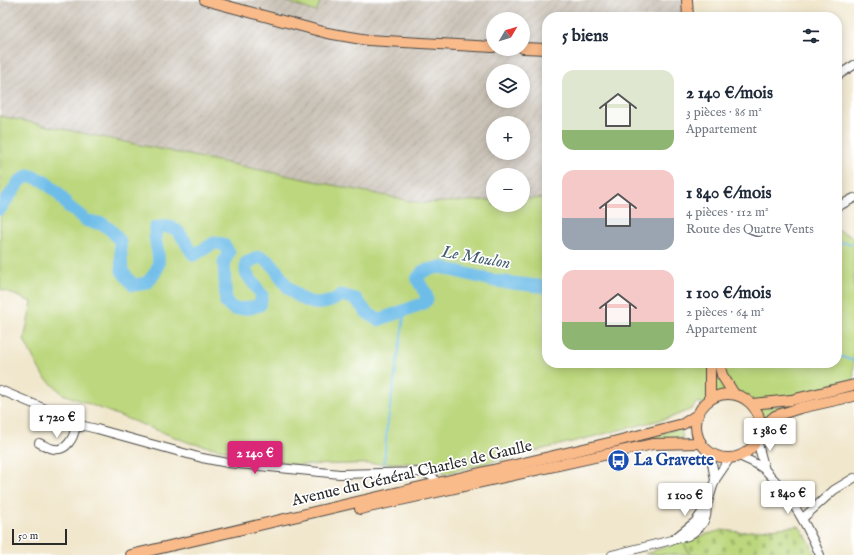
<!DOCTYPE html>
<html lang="fr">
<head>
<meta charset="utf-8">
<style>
	:root { --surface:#fff; --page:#f2f2f3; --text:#1f2937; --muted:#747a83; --accent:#db2777 }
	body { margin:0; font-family:"IM FELL English",serif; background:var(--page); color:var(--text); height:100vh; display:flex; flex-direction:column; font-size:15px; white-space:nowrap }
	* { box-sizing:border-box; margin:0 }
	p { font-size:13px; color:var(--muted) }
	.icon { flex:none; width:22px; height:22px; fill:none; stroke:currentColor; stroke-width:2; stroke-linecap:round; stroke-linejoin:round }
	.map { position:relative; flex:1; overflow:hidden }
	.panel { position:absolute; left:542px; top:12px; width:300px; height:356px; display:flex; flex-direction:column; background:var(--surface); border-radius:16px; box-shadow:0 2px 10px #0003 }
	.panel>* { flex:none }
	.needle { width:26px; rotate:52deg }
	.buttons { position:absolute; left:486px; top:12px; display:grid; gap:8px }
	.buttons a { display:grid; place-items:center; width:44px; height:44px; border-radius:50%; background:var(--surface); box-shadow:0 2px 10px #0003; font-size:20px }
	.scale { position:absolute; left:12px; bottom:10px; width:55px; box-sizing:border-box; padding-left:4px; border:2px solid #2b2b2b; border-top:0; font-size:11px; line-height:14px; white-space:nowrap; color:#2b2b2b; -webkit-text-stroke:3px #fff; paint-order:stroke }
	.price { position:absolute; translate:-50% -34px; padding:0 9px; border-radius:4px; background:#fff; color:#222; font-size:13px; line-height:26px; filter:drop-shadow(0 1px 2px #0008) }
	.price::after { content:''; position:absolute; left:50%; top:24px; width:12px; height:9px; margin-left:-6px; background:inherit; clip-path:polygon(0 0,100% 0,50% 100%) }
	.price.selected { background:var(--accent); color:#fff }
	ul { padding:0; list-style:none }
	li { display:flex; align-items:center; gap:12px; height:100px; padding:0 20px }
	li span { display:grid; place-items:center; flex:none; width:112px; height:80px; border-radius:12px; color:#555 }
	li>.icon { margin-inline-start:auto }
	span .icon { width:48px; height:48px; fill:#fffc; stroke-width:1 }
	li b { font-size:17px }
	h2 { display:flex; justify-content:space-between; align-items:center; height:48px; padding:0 20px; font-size:17px }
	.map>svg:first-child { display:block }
</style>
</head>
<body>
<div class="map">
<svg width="854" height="555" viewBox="0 0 854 555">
	<defs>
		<pattern id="industrial-furrows" width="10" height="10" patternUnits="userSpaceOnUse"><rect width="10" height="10" fill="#cbc3b8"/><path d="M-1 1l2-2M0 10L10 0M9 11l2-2" fill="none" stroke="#aea89e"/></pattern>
		<pattern id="cemetery-stones" width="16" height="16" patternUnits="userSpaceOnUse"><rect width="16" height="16" fill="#bcd77d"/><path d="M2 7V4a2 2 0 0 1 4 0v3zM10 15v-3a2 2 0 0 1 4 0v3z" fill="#a2b96c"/></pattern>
	</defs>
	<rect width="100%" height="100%" fill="#fff"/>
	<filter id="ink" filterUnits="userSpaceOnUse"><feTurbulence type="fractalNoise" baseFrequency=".025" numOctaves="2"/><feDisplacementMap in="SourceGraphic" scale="8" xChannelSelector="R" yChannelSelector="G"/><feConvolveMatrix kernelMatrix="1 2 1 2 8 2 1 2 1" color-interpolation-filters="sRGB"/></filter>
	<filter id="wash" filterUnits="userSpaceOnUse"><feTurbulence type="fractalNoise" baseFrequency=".012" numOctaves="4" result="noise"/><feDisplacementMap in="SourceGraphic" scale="16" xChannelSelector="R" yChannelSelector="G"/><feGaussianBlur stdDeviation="0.9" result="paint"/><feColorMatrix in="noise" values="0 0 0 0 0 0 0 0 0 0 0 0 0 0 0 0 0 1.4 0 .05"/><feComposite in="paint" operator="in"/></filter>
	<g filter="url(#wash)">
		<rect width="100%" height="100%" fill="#f1e7cd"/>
		<!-- industrial -->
		<path fill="url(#industrial-furrows)" fill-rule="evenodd" d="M0,0H685L686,17H547V198L523,199V175H493V200L420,203L0,116ZM493,19H523V49H493ZM493,71H523V101H493ZM493,123H523V153H493Z"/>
		<!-- green -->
		<g fill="#bcd77d" stroke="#748154">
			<polygon points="283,0 321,0 316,12"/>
			<path d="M0,116L420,203L493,200V205H523V199L547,198V363H837V230L854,237V385L752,404C749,401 746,397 742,395C729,389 713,396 704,404L697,402L692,409L672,417L443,474L437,465L405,463L298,465L190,443L63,394L43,376L24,340L32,302L0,289Z"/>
			<polygon points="797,405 763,421 759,407"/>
			<polygon points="681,428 683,438 647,440 646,437"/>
			<polygon points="683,541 690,555 645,554"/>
		</g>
		<!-- cemetery -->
		<polygon fill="url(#cemetery-stones)" stroke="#748154" points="799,526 809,541 815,555 690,555 683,541 722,530 740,532"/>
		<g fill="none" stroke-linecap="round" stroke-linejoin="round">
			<!-- stream -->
			<g stroke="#6ebde9" stroke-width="2">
				<polyline points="837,242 854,244"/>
				<polyline points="837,355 854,361"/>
				<polyline points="384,465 387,427 404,317 403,312"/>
			</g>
			<!-- river -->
			<path stroke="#6ebde9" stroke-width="13" d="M0,209L19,182L29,175L44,181L59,194L68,206L87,221L103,224L112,231L120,241L122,271L133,285L147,283C168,260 154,255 155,228C181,221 181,239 194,255L214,243L223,244L229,252L224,262L226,303L234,309L250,308L260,305L262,295L246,273V263L259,257C263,259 268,260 270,263C277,269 281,279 287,286C303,304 322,310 341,295L356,299L366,312L378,320L422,304L427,300L426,294L417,279L423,271L440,267L495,281L547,287"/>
		</g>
	</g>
	<g filter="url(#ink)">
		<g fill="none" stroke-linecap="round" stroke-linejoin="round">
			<defs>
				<g id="minor">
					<polyline points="837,76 854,65"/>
					<polyline points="837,207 854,198"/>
					<polyline points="0,390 67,418 75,428"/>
					<polyline points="75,428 84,426 97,429 202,458 228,463 340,474 423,472 433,477 439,487"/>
					<polyline points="757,440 765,470"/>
					<path d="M39,443C44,445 50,449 55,449C66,451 74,438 75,428"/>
					<polyline points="710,452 715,480"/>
					<path d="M739,456C748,460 759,464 766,471C790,494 807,525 820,555"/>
					<polyline points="705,511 715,480 730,458"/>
					<polyline points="803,518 834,490 854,478"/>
					<polyline points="675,538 695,522 706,507"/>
					<path d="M612,555L688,536C698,530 709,520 706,507"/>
				</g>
				<g id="major">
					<polyline points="205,0 327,33 368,40 493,47"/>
					<polyline points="687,0 688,17"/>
					<polyline points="523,48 547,49"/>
					<polyline points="710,363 710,399"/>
					<polyline points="719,363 722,375 734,394"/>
					<circle cx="728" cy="426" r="32"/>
					<polyline points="752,404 791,400 854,385"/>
					<polyline points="760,429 775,416 800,408 854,396"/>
					<polyline points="360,509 653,444 701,443"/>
					<polyline points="131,555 613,442 683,424 697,415"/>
				</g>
			</defs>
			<!-- minor casing -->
			<use href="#minor" stroke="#494743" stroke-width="10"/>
			<!-- major casing -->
			<use href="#major" stroke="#494743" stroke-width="12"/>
			<!-- minor -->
			<use href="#minor" stroke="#fff" stroke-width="8"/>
			<!-- major -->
			<use href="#major" stroke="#fabb8b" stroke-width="10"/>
		</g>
	</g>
	<!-- icons -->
	<defs>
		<symbol id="bus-disc" viewBox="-11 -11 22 22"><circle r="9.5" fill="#1a4fb4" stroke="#fff"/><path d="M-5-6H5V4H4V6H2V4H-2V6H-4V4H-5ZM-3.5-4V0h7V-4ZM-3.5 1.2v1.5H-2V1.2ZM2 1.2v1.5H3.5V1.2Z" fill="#fff"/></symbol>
	</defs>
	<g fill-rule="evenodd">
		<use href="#bus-disc" x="606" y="448" width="25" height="25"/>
	</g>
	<g text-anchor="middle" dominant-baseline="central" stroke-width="3.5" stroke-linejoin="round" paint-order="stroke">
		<!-- transit labels -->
		<g font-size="16" font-weight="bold" fill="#164399" stroke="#fff" text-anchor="start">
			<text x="634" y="461">La Gravette</text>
		</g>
		<!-- street labels -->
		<g font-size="16" fill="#2b2b2b" stroke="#fff">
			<text transform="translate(412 474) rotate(-13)">Avenue du Général Charles de Gaulle</text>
		</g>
		<!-- water labels -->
		<g font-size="17" font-style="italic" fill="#425e6e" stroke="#fff">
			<text transform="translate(476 258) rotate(10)">Le Moulon</text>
		</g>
	</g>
</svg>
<div class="buttons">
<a><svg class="needle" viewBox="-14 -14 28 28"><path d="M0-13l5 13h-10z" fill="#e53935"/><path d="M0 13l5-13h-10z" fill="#747a83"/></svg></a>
<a><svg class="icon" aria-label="layers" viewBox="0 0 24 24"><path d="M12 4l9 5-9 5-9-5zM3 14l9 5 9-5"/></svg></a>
<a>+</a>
<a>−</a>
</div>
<div class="scale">50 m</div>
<b class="price" style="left:57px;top:439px">1 720 €</b>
<b class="price" style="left:770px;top:452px">1 380 €</b>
<b class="price selected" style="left:255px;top:475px">2 140 €</b>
<b class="price" style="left:788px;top:515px">1 840 €</b>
<b class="price" style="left:685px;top:517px">1 100 €</b>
<section class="panel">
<h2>5 biens<svg class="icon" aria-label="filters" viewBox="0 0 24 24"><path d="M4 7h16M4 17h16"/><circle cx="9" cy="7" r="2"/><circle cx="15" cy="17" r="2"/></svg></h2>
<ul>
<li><span style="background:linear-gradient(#dfe7d0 75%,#8fb573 0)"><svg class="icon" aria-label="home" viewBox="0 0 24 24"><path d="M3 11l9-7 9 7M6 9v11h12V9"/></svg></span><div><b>2 140 €/mois</b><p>3 pièces · 86 m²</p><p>Appartement</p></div></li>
<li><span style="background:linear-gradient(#f6c9c9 60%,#9aa5b1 0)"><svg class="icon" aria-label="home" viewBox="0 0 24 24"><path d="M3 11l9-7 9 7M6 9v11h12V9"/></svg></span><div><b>1 840 €/mois</b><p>4 pièces · 112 m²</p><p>Route des Quatre Vents</p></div></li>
<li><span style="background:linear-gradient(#f6c9c9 65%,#8fb573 0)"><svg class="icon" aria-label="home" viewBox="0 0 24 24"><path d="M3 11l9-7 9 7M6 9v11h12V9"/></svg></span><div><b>1 100 €/mois</b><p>2 pièces · 64 m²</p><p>Appartement</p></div></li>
</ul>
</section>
</div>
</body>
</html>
